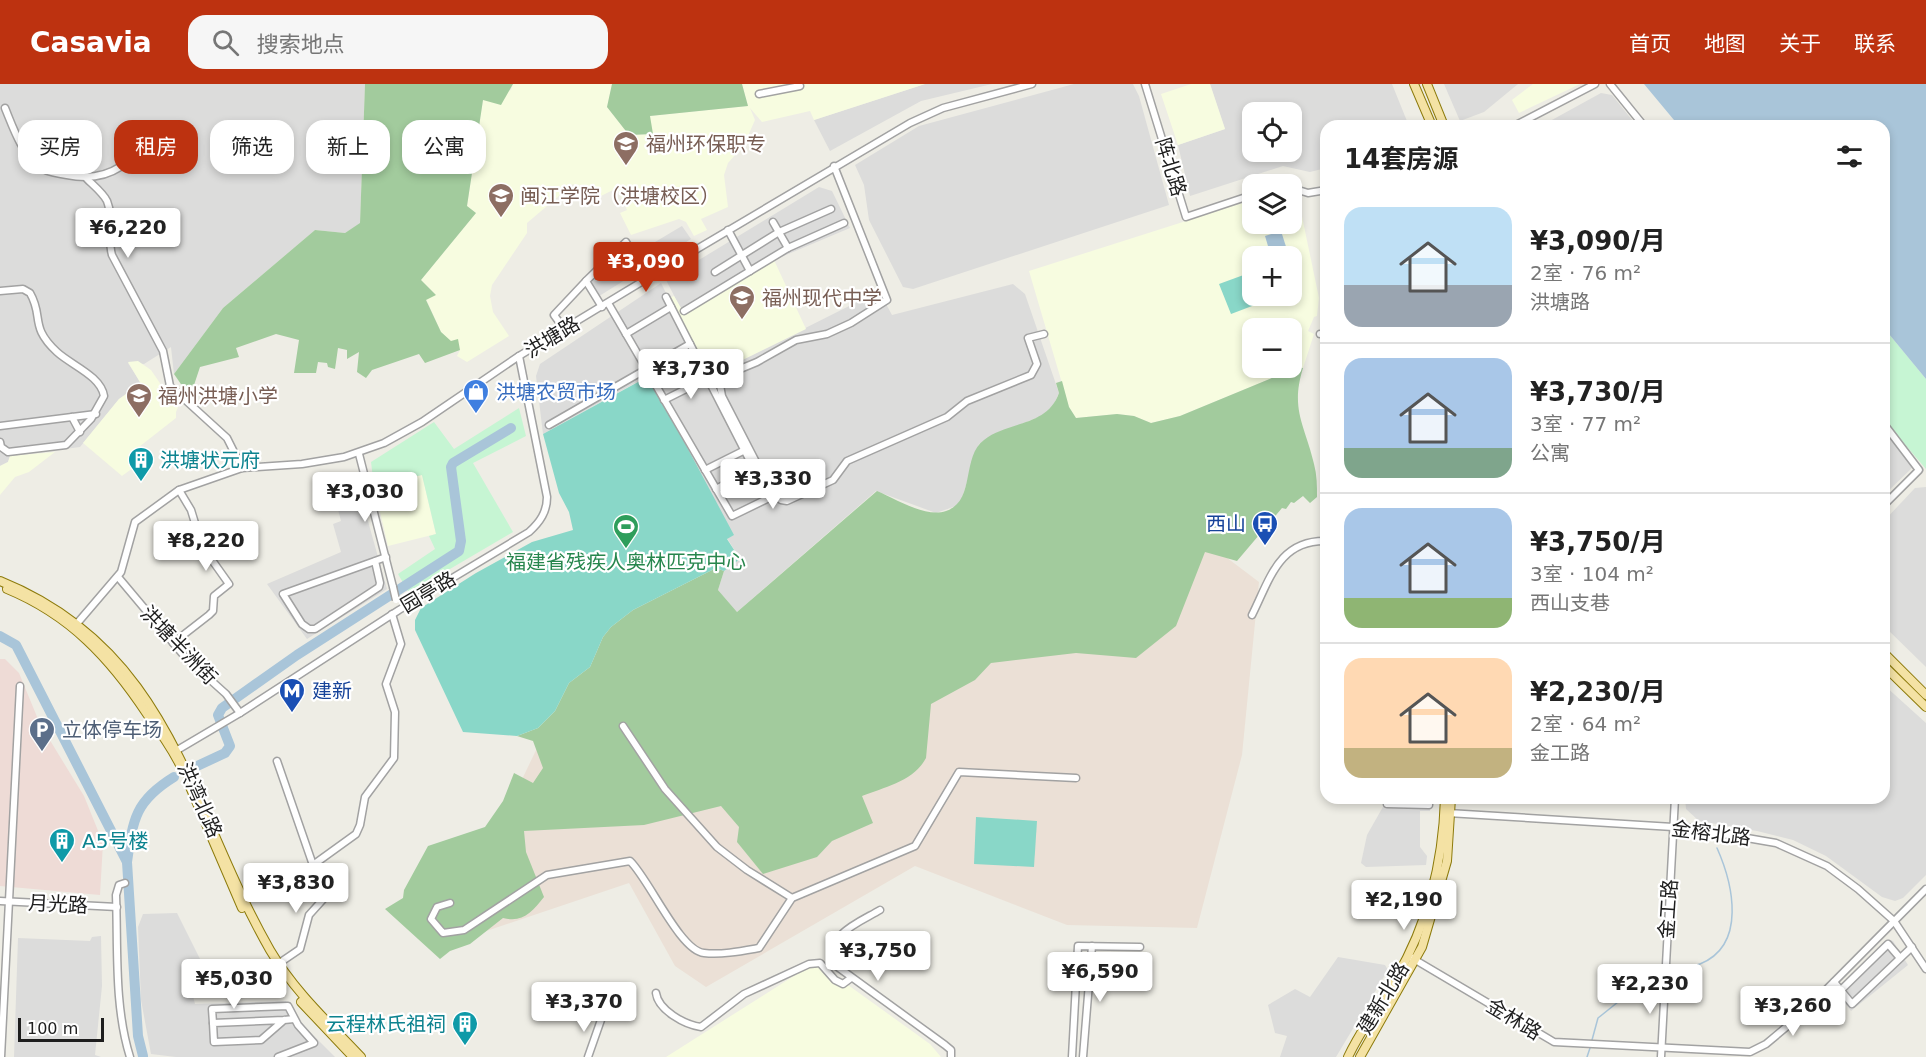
<!DOCTYPE html>
<html lang="zh">
<head>
<meta charset="utf-8">
<style>
	:root { --surface:#fff; --page:#f6f6f6; --text:#222; --muted:#767676; --line:#e0e0e0; --accent:#bd3210 }
	body { margin:0; font-family:"DejaVu Sans","Noto Sans SC",sans-serif; background:var(--page); color:var(--text); height:100vh; display:flex; flex-direction:column; font-size:22px; white-space:nowrap }
	* { box-sizing:border-box; margin:0 }
	p { font-size:20px; color:var(--muted) }
	.icon { flex:none; width:33px; height:33px; fill:none; stroke:currentColor; stroke-width:2; stroke-linecap:round; stroke-linejoin:round }
	.map { position:relative; flex:1; overflow:hidden }
	.drawer { position:absolute; left:1320px; top:36px; width:570px; height:684px; display:flex; flex-direction:column; background:var(--surface); border-radius:18px; box-shadow:0 3px 9px #0003 }
	.drawer>* { flex:none }
	.guide { position:absolute; left:18px; top:36px; width:570px; height:54px; display:flex; gap:12px }
	.fabs { position:absolute; left:1242px; top:18px; display:grid; gap:12px }
	.fabs a { display:grid; place-items:center; width:60px; height:60px; border-radius:12px; background:var(--surface); box-shadow:0 3px 9px #0003; font-size:30px }
	.scale { position:absolute; left:18px; bottom:15px; width:86px; box-sizing:border-box; padding-left:6px; border:3px solid #1e1e1e; border-top:0; font-size:16px; line-height:21px; white-space:nowrap; color:#1e1e1e; -webkit-text-stroke:4px #fff; paint-order:stroke }
	.price { position:absolute; translate:-50% -51px; padding:0 14px; border-radius:6px; background:#fff; color:#222; font-size:20px; line-height:39px; filter:drop-shadow(0 2px 3px #0008) }
	.price::after { content:''; position:absolute; left:50%; top:36px; width:18px; height:14px; margin-left:-9px; background:inherit; clip-path:polygon(0 0,100% 0,50% 100%) }
	.price.on { background:var(--accent); color:#fff }
	ul { padding:0; list-style:none }
	li { display:flex; align-items:center; gap:18px; height:150px; padding:0 24px }
	li+li { border-top:2px solid var(--line) }
	li span { display:grid; place-items:center; flex:none; width:168px; height:120px; border-radius:18px; color:#555 }
	li>.icon { margin-inline-start:auto }
	span .icon { width:72px; height:72px; fill:#fffc; stroke-width:1 }
	li b { font-size:26px }
	h2 { display:flex; justify-content:space-between; align-items:center; height:72px; padding:0 24px; font-size:26px }
	.tag { padding:0 21px; border-radius:18px; background:var(--surface); box-shadow:0 3px 9px #0003; font-size:21px; line-height:54px }
	.tag.on { background:var(--accent); color:#fff }
	header { display:flex; align-items:center; gap:36px; box-sizing:border-box; height:84px; padding:0 30px; background:var(--accent); color:#fff }
	header strong { font-size:28px }
	nav { display:flex; gap:33px; margin-inline-start:auto; font-size:21px }
	.search { width:420px; height:54px; background:var(--page); display:flex; align-items:center; gap:15px; box-sizing:border-box; padding:0 21px; border-radius:18px; color:var(--muted); font-size:22px }
	.map>svg:first-child { display:block }
</style>
</head>
<body>
<header>
<strong>Casavia</strong>
<div class="search"><svg class="icon" aria-label="search" viewBox="0 0 24 24"><circle cx="10" cy="10" r="6"/><path d="M15 15l6 6"/></svg>搜索地点</div>
<nav><a>首页</a><a>地图</a><a>关于</a><a>联系</a></nav>
</header>
<div class="map">
<svg width="1926" height="973" viewBox="0 0 1926 973">
	<rect width="100%" height="100%" fill="#eeede5"/>
	<!-- residential -->
	<g fill="#dcdcdb" fill-rule="evenodd">
		<polygon points="0,0 365,0 360,140 345,149 315,146 223,224 174,290 171,263 144,280 128,279 141,299 119,315 80,363 10,372 8,378 0,382"/>
		<polygon points="925,0 992,0 921,17 830,67 814,36"/>
		<polygon points="1074,0 1133,0 1139,12 1169,121 913,205 903,203 869,136 864,101 855,81 919,42"/>
		<path d="M1210,0H1392L1409,42H1326V84L1310,88L1283,82L1190,112L1178,61L1225,45ZM1252,28H1292V68H1252Z"/>
		<polygon points="1444,0 1518,0 1484,28 1460,37"/>
		<polygon points="1601,9 1612,11 1637,42 1541,42"/>
		<polygon points="819,103 832,107 850,144 774,176 683,229 666,196"/>
		<polygon points="682,142 691,155 596,214 586,199"/>
		<polygon points="661,199 708,293 879,207 892,231 1013,200 1025,210 1059,309 1053,322 1044,331 989,353 979,360 962,414 956,422 936,429 876,407 737,528 718,506 724,487 740,475 727,454 733,451 648,292 543,350 536,292 540,280"/>
		<polygon points="1884,347 1913,383 1884,411"/>
		<polygon points="1926,403 1926,583 1884,542 1884,437 1915,404"/>
		<polygon points="359,405 387,505 307,555 267,500 341,468 333,440 341,437 334,410"/>
		<polygon points="1884,601 1926,639 1926,791 1903,814 1895,817 1882,813 1826,772 1793,756 1757,747 1699,737 1686,725 1685,714 1884,714"/>
		<polygon points="1388,714 1430,714 1430,727 1420,727 1420,763 1427,772 1426,781 1366,783 1361,779 1367,751"/>
		<polygon points="177,829 202,879 199,891 189,896 195,920 286,917 305,943 335,973 176,973 151,970 141,916 138,843 143,830"/>
		<polygon points="101,852 102,902 95,971 101,973 14,973 18,854 90,857 92,853"/>
		<polygon points="1888,855 1893,857 1908,881 1851,927 1836,908"/>
		<polygon points="1338,873 1385,881 1388,886 1336,973 1280,973 1287,952 1275,949 1268,921 1295,905 1310,913"/>
	</g>
	<!-- commercial -->
	<polygon fill="#eedbd6" points="0,575 5,575 19,589 40,640 84,712 103,759 100,811 0,802"/>
	<!-- education -->
	<g fill="#f7fce0" fill-rule="evenodd">
		<polygon points="513,0 612,0 607,23 629,51 652,50 649,32 748,22 742,0 925,0 814,36 810,27 762,38 750,24 755,36 744,61 728,79 724,91 728,123 701,135 707,146 694,152 686,138 679,135 631,151 620,129 627,126 617,104 591,117 573,100 527,139 527,149 492,201 490,212 493,228 509,252 467,278 457,272 460,266 441,248 426,215 435,210 421,196 476,129 467,122 483,16 511,6"/>
		<polygon points="1191,0 1210,0 1225,45 1178,61 1161,10"/>
		<polygon points="1533,0 1580,0 1519,29 1512,16"/>
		<path d="M1252,116V140H1292V116L1300,123L1319,214L1317,232L1314,233L1308,247L1314,250L1303,284L1292,282V244H1252V284H1281L1279,291L1180,332L1151,339L1134,332L1117,330L1076,334L1069,323L1029,187ZM1252,172H1292V212H1252Z"/>
		<polygon points="774,176 806,245 708,293 669,214 674,212 684,229"/>
		<polygon points="138,277 151,286 166,308 180,319 176,328 176,334 139,363 148,373 122,392 83,359 119,315 141,300 128,278"/>
		<polygon points="55,368 29,388 15,393 0,411 0,382 8,378 10,372"/>
		<polygon points="422,391 436,450 388,462 374,402"/>
		<polygon points="808,883 820,883 829,895 844,903 848,901 930,960 941,973 666,973"/>
	</g>
	<!-- military -->
	<polygon fill="#ebe0d6" points="1210,461 1259,498 1242,671 1197,844 1067,841 915,782 706,903 675,882 629,799 442,862 551,635"/>
	<!-- forest -->
	<g fill="#a2cb9d">
		<polygon points="365,0 513,0 501,21 483,16 467,122 476,129 421,196 436,211 426,216 441,248 451,257 458,255 460,266 425,279 419,270 372,286 366,294 357,288 359,268 347,275 347,266 338,264 335,285 328,283 327,279 318,278 316,289 294,289 299,256 276,250 236,264 239,273 200,283 192,307 185,306 174,290 223,224 315,146 345,149 360,139"/>
		<polygon points="612,0 742,0 748,22 650,32 653,50 629,51 607,23"/>
		<path d="M1292,282L1303,284C1290,326 1305,341 1314,380C1317,391 1317,402 1317,413L1310,419L1303,412L1294,419L1291,418L1286,425L1282,424L1237,477L1205,468L1176,542L1136,574L1076,569L991,579L975,596L931,620L926,674C914,697 885,703 862,712L873,739L832,757L817,773L763,790L737,758L739,743L721,722L644,741L524,747L526,768L544,813C532,828 523,839 503,834L470,860L450,867L440,875L385,825L403,814L404,806L428,762L485,743L503,717L514,689L533,699L543,684L533,657L517,652L538,644L555,627L569,599L590,583L603,553L611,543L633,526L716,484L724,487L718,506L737,528L877,407C896,415 925,434 946,427C976,417 961,373 984,356C1008,337 1047,343 1059,309L1056,299L1062,297L1069,323L1076,334L1117,330L1134,332L1151,339L1180,332L1279,291L1281,284Z"/>
	</g>
	<!-- park -->
	<g fill="#c6f5d3">
		<polygon points="1884,244 1926,295 1926,385 1884,336"/>
		<polygon points="519,324 526,352 473,379 513,448 409,509 398,490 435,465 429,452 436,450 422,391 374,402 371,378 434,338 454,365"/>
	</g>
	<!-- pitch -->
	<g fill="#89d7c8">
		<polygon points="1249,189 1252,199 1252,212 1257,212 1260,219 1231,230 1219,200"/>
		<polygon points="649,292 734,451 727,455 740,475 724,487 716,484 633,526 611,543 603,553 590,583 569,599 555,627 538,644 517,652 463,648 415,546 415,536 421,524 476,489 532,458 573,446 569,428 559,409 543,350"/>
		<polygon points="976,733 1037,737 1034,783 974,780"/>
	</g>
	<!-- water -->
	<g fill="#a9c5d9">
		<polygon points="1644,0 1926,0 1926,295 1884,244 1884,42 1679,42"/>
		<polygon points="1281,147 1289,172 1271,172 1265,152"/>
	</g>
	<g fill="none" stroke-linecap="round" stroke-linejoin="round">
		<!-- stream -->
		<g stroke="#a9c5d9" stroke-width="1.5">
			<path d="M1668,884C1678,883 1690,884 1700,880C1747,861 1733,800 1717,764"/>
			<polyline points="1592,956 1598,934 1623,914 1647,890 1663,885"/>
			<polyline points="1587,973 1591,961"/>
		</g>
		<!-- river -->
		<g stroke="#a9c5d9" stroke-width="10">
			<polyline points="0,552 16,561 127,778 138,952 143,972"/>
			<polyline points="195,683 225,669 230,662 218,631 222,624 297,571 459,467 461,457 451,383 453,379 511,344"/>
			<path d="M127,778C133,735 135,717 174,693"/>
		</g>
		<defs>
			<g id="minor">
				<polyline points="1145,0 1186,133 1252,111"/>
				<polyline points="1610,0 1644,42"/>
				<polyline points="759,10 800,2 799,0"/>
				<path d="M5,24C14,46 21,68 40,83C47,89 58,89 67,91C112,100 134,77 156,41"/>
				<polyline points="1514,42 1595,0"/>
				<polyline points="834,82 887,216 851,239 827,250 796,256 757,278 728,290 720,301 722,312 772,409 781,416 787,417 833,396 847,377 947,333 967,317 1031,291 1037,280 1028,254 1044,250"/>
				<path d="M87,95C93,101 103,109 107,117C114,134 107,154 112,171L163,267L170,302L227,354L242,384"/>
				<polyline points="1292,104 1308,109 1326,106"/>
				<polyline points="773,138 788,164"/>
				<polyline points="728,146 750,187"/>
				<polyline points="715,188 779,148 831,125"/>
				<path d="M0,207L23,205L30,209C44,233 29,242 57,268C71,281 101,292 104,312L91,335L66,361L8,368L1,363L0,358"/>
				<polyline points="666,213 754,385 716,405"/>
				<polyline points="608,219 732,432 767,415"/>
				<polyline points="602,223 586,197 626,158 648,194"/>
				<polyline points="684,227 788,164 844,139"/>
				<polyline points="565,246 554,231 586,197"/>
				<polyline points="626,250 671,223"/>
				<polyline points="1320,250 1326,250"/>
				<polyline points="664,316 708,294"/>
				<polyline points="72,333 80,348"/>
				<polyline points="1884,340 1919,386 1884,421"/>
				<polyline points="549,341 690,260"/>
				<polyline points="0,342 96,330"/>
				<polyline points="359,370 393,503"/>
				<polyline points="705,386 745,366"/>
				<polyline points="375,477 380,499 379,503 315,545 309,545 302,540 283,510 375,477 386,473"/>
				<polyline points="118,493 186,574 226,610 240,629"/>
				<path d="M1252,531C1270,495 1279,456 1326,457"/>
				<polyline points="74,543 121,488 135,438 179,406 242,384 302,380 344,373 384,359 422,338 519,272 648,194 910,39 943,24 1032,0"/>
				<polyline points="173,559 209,531 213,527 214,512 229,500 202,462 191,426 179,406"/>
				<polyline points="623,642 665,705 717,763 747,786 792,814"/>
				<path d="M174,668L240,629L399,526L529,448C540,438 547,428 547,413L519,272"/>
				<polyline points="1390,714 1387,720 1429,721 1429,714"/>
				<polyline points="1448,729 1689,744 1776,759 1827,782 1858,805 1894,837 1926,885"/>
				<polyline points="313,781 356,750 360,741 365,713 394,674 395,628 386,600 401,560 392,530"/>
				<path d="M125,799L119,801L116,811C118,864 114,922 130,973"/>
				<polyline points="0,817 117,823"/>
				<path d="M450,819L437,823L431,835L443,849L464,846L547,791L630,777C649,795 680,867 704,869C722,871 742,867 759,864L792,814L915,762L959,688L1076,694"/>
				<path d="M880,826C860,838 823,851 835,881L945,961L951,966V973"/>
				<polyline points="1412,874 1554,958 1750,968 1766,960 1803,929 1926,805"/>
				<polyline points="275,882 300,865 309,831 327,811 313,781 277,677"/>
				<polyline points="1834,898 1852,920 1912,863"/>
				<polyline points="1841,906 1888,860 1900,874"/>
				<path d="M656,909C658,926 685,941 701,943L744,910L809,880L820,879L835,896L843,900L851,894"/>
				<polyline points="284,936 261,956 214,958 213,939 284,936 294,935"/>
				<polyline points="213,939 212,925 288,922 298,941 314,959 278,973"/>
				<polyline points="1,973 20,602"/>
				<polyline points="588,973 602,933"/>
				<polyline points="1072,973 1078,862 1140,863"/>
				<polyline points="1083,973 1092,862"/>
				<polyline points="1661,973 1675,714"/>
			</g>
			<g id="major">
				<polyline points="1414,0 1432,42"/>
				<polyline points="1427,0 1444,42"/>
				<path d="M0,497C173,567 188,723 270,866C294,907 329,939 361,973"/>
				<path d="M7,505C70,531 110,574 147,630C159,646 171,663 180,681"/>
				<polyline points="1884,569 1926,611"/>
				<polyline points="1884,582 1926,623"/>
				<polyline points="190,703 242,824"/>
				<polyline points="301,918 353,973"/>
				<path d="M1348,973C1361,945 1380,920 1396,894C1429,838 1443,779 1445,714"/>
				<polyline points="1360,973 1422,863 1447,777 1451,714"/>
			</g>
		</defs>
		<!-- minor casing -->
		<use href="#minor" stroke="#a2a2a2" stroke-width="9"/>
		<!-- major casing -->
		<use href="#major" stroke="#8d7b0c" stroke-width="10"/>
		<!-- minor -->
		<use href="#minor" stroke="#fff" stroke-width="6"/>
		<!-- major -->
		<use href="#major" stroke="#f4e2a4" stroke-width="8"/>
		<defs>
			<polyline id="minor-bridge" points="393,503 396,516"/>
		</defs>
		<!-- minor-bridge casing -->
		<use href="#minor-bridge" stroke="#a2a2a2" stroke-width="9" stroke-linecap="butt"/>
		<!-- minor-bridge -->
		<use href="#minor-bridge" stroke="#fff" stroke-width="6"/>
	</g>
	<!-- icons -->
	<defs>
		<symbol id="university-pin" viewBox="-11 -11 22 30"><path d="M0 17L-7.5 6A9.5 9.5 0 1 1 7.5 6Z" fill="#8d6e63" stroke="#fff"/><path d="M0-5L7-2L0 1L-7-2ZM-4 1L0 2.5L4 1V4Q0 6-4 4Z" fill="#fff"/></symbol>
		<symbol id="school-pin" viewBox="-11 -11 22 30"><path d="M0 17L-7.5 6A9.5 9.5 0 1 1 7.5 6Z" fill="#8d6e63" stroke="#fff"/><path d="M0-5L7-2L0 1L-7-2ZM-4 1L0 2.5L4 1V4Q0 6-4 4Z" fill="#fff"/></symbol>
		<symbol id="shop-pin" viewBox="-11 -11 22 30"><path d="M0 17L-7.5 6A9.5 9.5 0 1 1 7.5 6Z" fill="#3f7fe0" stroke="#fff"/><path d="M-5-2.5h2.3a2.7 3.5 0 0 1 5.4 0H5L5.5 6h-11ZM-1.5-2.5h3a1.5 2.3 0 0 0-3 0Z" fill="#fff"/></symbol>
		<symbol id="building-pin" viewBox="-11 -11 22 30"><path d="M0 17L-7.5 6A9.5 9.5 0 1 1 7.5 6Z" fill="#0f9aa8" stroke="#fff"/><path d="M-4-6H4V6H1V3H-1V6H-4ZM-2.5-4.3h1.7v1.8h-1.7ZM.8-4.3h1.7v1.8H.8ZM-2.5-1h1.7V.8h-1.7ZM.8-1h1.7V.8H.8Z" fill="#fff"/></symbol>
		<symbol id="bus-pin" viewBox="-11 -11 22 30"><path d="M0 17L-7.5 6A9.5 9.5 0 1 1 7.5 6Z" fill="#1a4fb4" stroke="#fff"/><path d="M-5-6H5V4H4V6H2V4H-2V6H-4V4H-5ZM-3.5-4V0h7V-4ZM-3.5 1.2v1.5H-2V1.2ZM2 1.2v1.5H3.5V1.2Z" fill="#fff"/></symbol>
		<symbol id="stadium-pin" viewBox="-11 -11 22 30"><path d="M0 17L-7.5 6A9.5 9.5 0 1 1 7.5 6Z" fill="#2e9e5b" stroke="#fff"/><path d="M0-5a6.5 5 0 1 0 0 10a6.5 5 0 1 0 0-10ZM-3.5-1.8h7v3.6h-7Z" fill="#fff"/></symbol>
		<symbol id="metro-pin" viewBox="-11 -11 22 30"><path d="M0 17L-7.5 6A9.5 9.5 0 1 1 7.5 6Z" fill="#1a4fb4" stroke="#fff"/><path d="M-5.5 5V-5H-3L0 0L3-5H5.5V5H3V-.5L0 4L-3-.5V5Z" fill="#fff"/></symbol>
		<symbol id="parking-pin" viewBox="-11 -11 22 30"><path d="M0 17L-7.5 6A9.5 9.5 0 1 1 7.5 6Z" fill="#5c6f8a" stroke="#fff"/><path d="M-3.5-5.5H1a3.5 3.5 0 0 1 0 7H-1V5.5H-3.5ZM-1-3.4V-.6H.8a1.4 1.4 0 0 0 0-2.8Z" fill="#fff"/></symbol>
	</defs>
	<g fill-rule="evenodd">
		<use href="#university-pin" x="611" y="45" width="30" height="40"/>
		<use href="#university-pin" x="486" y="97" width="30" height="40"/>
		<use href="#school-pin" x="727" y="199" width="30" height="40"/>
		<use href="#shop-pin" x="461" y="293" width="30" height="40"/>
		<use href="#school-pin" x="124" y="297" width="30" height="40"/>
		<use href="#building-pin" x="126" y="361" width="30" height="40"/>
		<use href="#bus-pin" x="1250" y="425" width="30" height="40"/>
		<use href="#stadium-pin" x="611" y="428" width="30" height="40"/>
		<use href="#metro-pin" x="277" y="592" width="30" height="40"/>
		<use href="#parking-pin" x="27" y="631" width="30" height="40"/>
		<use href="#building-pin" x="47" y="742" width="30" height="40"/>
		<use href="#building-pin" x="450" y="925" width="30" height="40"/>
	</g>
	<g text-anchor="middle" dominant-baseline="central" stroke-width="4.5" stroke-linejoin="round" paint-order="stroke">
		<!-- education labels -->
		<g font-size="20" fill="#785e54" stroke="#fff" text-anchor="start">
			<text x="646" y="60">福州环保职专</text>
			<text x="520" y="112">闽江学院（洪塘校区）</text>
			<text x="762" y="214">福州现代中学</text>
			<text x="158" y="312">福州洪塘小学</text>
		</g>
		<!-- street labels -->
		<g font-size="20" fill="#1e1e1e" stroke="#fff">
			<text transform="translate(1171 83) rotate(73)">阵北路</text>
			<text transform="translate(552 253) rotate(-31)">洪塘路</text>
			<text transform="translate(428 508) rotate(-31)">园亭路</text>
			<text transform="translate(179 561) rotate(46)">洪塘半洲街</text>
			<text transform="translate(200 716) rotate(66)">洪湾北路</text>
			<text transform="translate(1711 749) rotate(7)">金榕北路</text>
			<text transform="translate(58 820) rotate(3)">月光路</text>
			<text transform="translate(1668 825) rotate(-86)">金工路</text>
			<text transform="translate(1383 914) rotate(-59)">建新北路</text>
			<text transform="translate(1514 935) rotate(31)">金林路</text>
		</g>
		<!-- shop labels -->
		<g font-size="20" fill="#366cbe" stroke="#fff" text-anchor="start">
			<text x="496" y="308">洪塘农贸市场</text>
		</g>
		<!-- culture labels -->
		<g font-size="20" fill="#0d838f" stroke="#fff" text-anchor="start">
			<text x="160" y="376">洪塘状元府</text>
			<text x="82" y="757">A5号楼</text>
			<text x="446" y="940" text-anchor="end">云程林氏祖祠</text>
		</g>
		<!-- transit labels -->
		<g font-size="20" fill="#164399" stroke="#fff" text-anchor="end">
			<text x="1246" y="440">西山</text>
			<text x="312" y="607" text-anchor="start">建新</text>
		</g>
		<!-- leisure labels -->
		<g font-size="20" fill="#27864d" stroke="#fff">
			<text x="626" y="478">福建省残疾人奥林匹克中心</text>
		</g>
		<!-- service labels -->
		<g font-size="20" fill="#4e5e75" stroke="#fff" text-anchor="start">
			<text x="62" y="646">立体停车场</text>
		</g>
	</g>
</svg>
<div class="fabs">
<a><svg class="icon" aria-label="locate" viewBox="0 0 24 24"><circle cx="12" cy="12" r="6"/><path d="M12 2v4M12 18v4M2 12h4M18 12h4"/></svg></a>
<a><svg class="icon" aria-label="layers" viewBox="0 0 24 24"><path d="M12 4l9 5-9 5-9-5zM3 14l9 5 9-5"/></svg></a>
<a>+</a>
<a>−</a>
</div>
<div class="scale">100 m</div>
<b class="price" style="left:128px;top:175px">¥6,220</b>
<b class="price on" style="left:646px;top:209px">¥3,090</b>
<b class="price" style="left:691px;top:316px">¥3,730</b>
<b class="price" style="left:773px;top:426px">¥3,330</b>
<b class="price" style="left:365px;top:439px">¥3,030</b>
<b class="price" style="left:206px;top:488px">¥8,220</b>
<b class="price" style="left:296px;top:830px">¥3,830</b>
<b class="price" style="left:1404px;top:847px">¥2,190</b>
<b class="price" style="left:878px;top:898px">¥3,750</b>
<b class="price" style="left:1100px;top:919px">¥6,590</b>
<b class="price" style="left:234px;top:926px">¥5,030</b>
<b class="price" style="left:1650px;top:931px">¥2,230</b>
<b class="price" style="left:584px;top:949px">¥3,370</b>
<b class="price" style="left:1793px;top:953px">¥3,260</b>
<div class="guide">
<a class="tag">买房</a>
<a class="tag on">租房</a>
<a class="tag">筛选</a>
<a class="tag">新上</a>
<a class="tag">公寓</a>
</div>
<section class="drawer">
<h2>14套房源<svg class="icon" aria-label="filters" viewBox="0 0 24 24"><path d="M4 7h16M4 17h16"/><circle cx="9" cy="7" r="2"/><circle cx="15" cy="17" r="2"/></svg></h2>
<ul>
<li><span style="background:linear-gradient(#bfe0f5 65%,#9aa5b1 0)"><svg class="icon" aria-label="home" viewBox="0 0 24 24"><path d="M3 11l9-7 9 7M6 9v11h12V9"/></svg></span><div><b>¥3,090/月</b><p>2室 · 76 m²</p><p>洪塘路</p></div></li>
<li><span style="background:linear-gradient(#a9c7e8 75%,#7fa58c 0)"><svg class="icon" aria-label="home" viewBox="0 0 24 24"><path d="M3 11l9-7 9 7M6 9v11h12V9"/></svg></span><div><b>¥3,730/月</b><p>3室 · 77 m²</p><p>公寓</p></div></li>
<li><span style="background:linear-gradient(#a9c7e8 75%,#8fb573 0)"><svg class="icon" aria-label="home" viewBox="0 0 24 24"><path d="M3 11l9-7 9 7M6 9v11h12V9"/></svg></span><div><b>¥3,750/月</b><p>3室 · 104 m²</p><p>西山支巷</p></div></li>
<li><span style="background:linear-gradient(#ffd9b3 75%,#c2b280 0)"><svg class="icon" aria-label="home" viewBox="0 0 24 24"><path d="M3 11l9-7 9 7M6 9v11h12V9"/></svg></span><div><b>¥2,230/月</b><p>2室 · 64 m²</p><p>金工路</p></div></li>
</ul>
</section>
</div>
</body>
</html>
